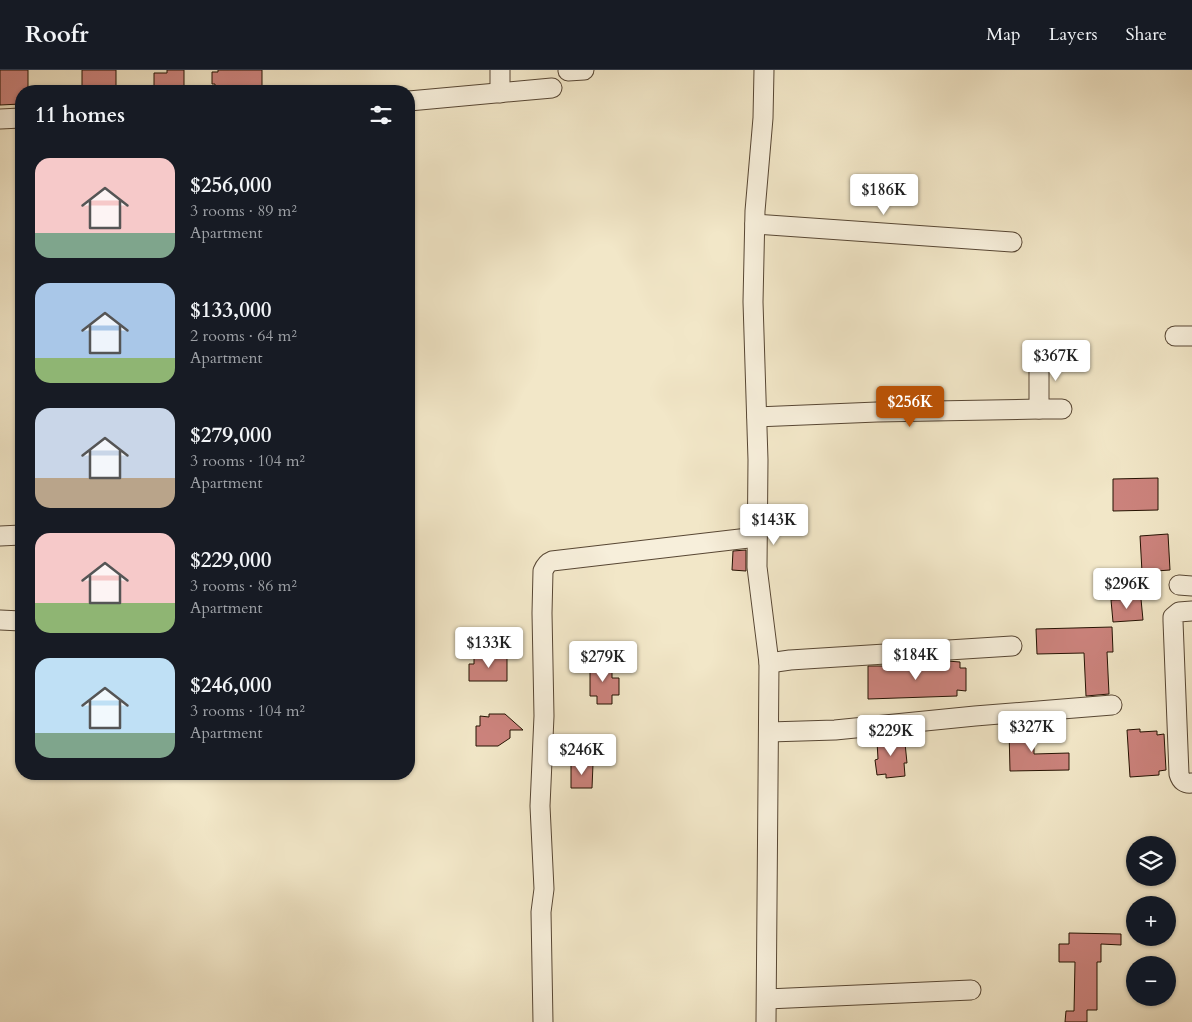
<!DOCTYPE html>
<html lang="en">
<head>
<meta charset="utf-8">
<style>
	:root { --surface:#171b24; --page:#20242c; --text:#f1f3f6; --muted:#9ea1a6; --line:#363941; --accent:#b45309 }
	body { margin:0; font-family:Cardo,serif; background:var(--page); color:var(--text); height:100vh; display:flex; flex-direction:column; font-size:19px; white-space:nowrap }
	* { box-sizing:border-box; margin:0 }
	p { font-size:16px; color:var(--muted) }
	.icon { flex:none; width:28px; height:28px; fill:none; stroke:currentColor; stroke-width:2; stroke-linecap:round; stroke-linejoin:round }
	.map { position:relative; flex:1; overflow:hidden }
	.sheet { position:absolute; left:15px; top:15px; width:400px; height:695px; display:flex; flex-direction:column; background:var(--surface); border-radius:20px; box-shadow:0 1px 4px #0004 }
	.sheet>* { flex:none }
	.fabs { position:absolute; left:1126px; top:766px; display:grid; gap:10px }
	.fabs a { display:grid; place-items:center; width:50px; height:50px; border-radius:50%; background:var(--surface); box-shadow:0 1px 4px #0004; font-size:25px }
	.price { position:absolute; translate:-50% -42px; padding:0 11px; border-radius:5px; background:#fff; color:#222; font-size:16px; line-height:32px; filter:drop-shadow(0 1px 2px #0008) }
	.price::after { content:''; position:absolute; left:50%; top:30px; width:15px; height:11px; margin-left:-8px; background:inherit; clip-path:polygon(0 0,100% 0,50% 100%) }
	.price.selected { background:var(--accent); color:#fff }
	ul { padding:0; list-style:none }
	li { display:flex; align-items:center; gap:15px; height:125px; padding:0 20px }
	li span { display:grid; place-items:center; flex:none; width:140px; height:100px; border-radius:15px; color:#555 }
	li>.icon { margin-inline-start:auto }
	span .icon { width:60px; height:60px; fill:#fffc; stroke-width:1 }
	li b { font-size:21px }
	h2 { display:flex; justify-content:space-between; align-items:center; height:60px; padding:0 20px; font-size:21px }
	header { display:flex; align-items:center; gap:30px; box-sizing:border-box; height:70px; padding:0 25px; background:var(--surface); border-bottom:1px solid var(--line) }
	header strong { font-size:24px }
	nav { display:flex; gap:28px; margin-inline-start:auto; font-size:18px }
	.map>svg:first-child { display:block }
</style>
</head>
<body>
<header>
<strong>Roofr</strong>
<nav><a>Map</a><a>Layers</a><a>Share</a></nav>
</header>
<div class="map">
<svg width="1192" height="952" viewBox="0 0 1192 952">
	<rect width="100%" height="100%" fill="#f2e7c8"/>
	<filter id="stains"><feTurbulence type="fractalNoise" baseFrequency=".004" numOctaves="4"/><feColorMatrix values="0 0 0 0 .2 0 0 0 0 .09 0 0 0 0 .02 0 0 0 .5 -.17"/></filter>
	<radialGradient id="worn" r=".72"><stop offset=".6" stop-color="#630" stop-opacity="0"/><stop offset="1" stop-color="#630" stop-opacity=".3"/></radialGradient>
	<!-- building -->
	<g fill="#cc837d" stroke="#241202">
		<polygon points="0,0 28,0 28,21 21,21 21,34 0,35"/>
		<polygon points="82,0 116,0 116,21 87,21 87,19 82,19"/>
		<polygon points="167,0 184,0 184,21 164,21 164,16 154,16 154,3 167,3"/>
		<polygon points="218,0 262,0 262,21 218,21 218,19 215,19 215,14 212,14 212,2 218,2"/>
		<polygon points="1158,408 1158,440 1113,441 1113,409"/>
		<polygon points="1168,464 1170,500 1142,502 1140,466"/>
		<polygon points="746,480 746,501 732,500 733,481"/>
		<polygon points="1141,529 1143,550 1113,552 1111,530"/>
		<polygon points="1112,557 1113,582 1107,582 1109,624 1086,626 1084,583 1037,584 1036,559"/>
		<polygon points="474,586 507,586 507,611 469,611 469,594 474,594"/>
		<polygon points="947,591 960,592 960,598 966,598 966,621 957,620 957,626 868,629 868,596 896,596 896,595 947,594"/>
		<polygon points="590,593 612,593 612,608 619,608 619,625 612,625 612,634 597,634 597,626 590,626"/>
		<polygon points="489,644 505,644 523,660 510,660 510,668 498,676 476,676 476,656 480,656 480,646 489,647"/>
		<polygon points="1016,655 1034,655 1034,684 1069,683 1069,700 1010,701 1009,659 1016,659"/>
		<polygon points="1140,659 1140,662 1157,661 1157,665 1164,664 1166,700 1159,701 1159,705 1130,707 1127,660"/>
		<polygon points="900,665 901,673 905,673 907,693 904,693 905,706 886,708 886,704 877,705 875,690 878,689 877,671 886,670 886,667"/>
		<polygon points="557,668 575,668 576,680 557,680"/>
		<polygon points="571,694 593,694 592,718 571,718"/>
		<polygon points="1069,863 1121,864 1121,875 1101,874 1101,892 1097,892 1097,940 1087,940 1087,952 1065,952 1066,941 1074,941 1075,892 1059,892 1059,874 1069,874"/>
	</g>
	<g fill="none" stroke-linecap="round" stroke-linejoin="round">
		<defs>
			<g id="minor">
				<polyline points="500,0 500,23"/>
				<polyline points="764,0 763,48 755,141 753,232 758,390 757,497 769,593 766,952"/>
				<polyline points="568,1 584,0"/>
				<polyline points="409,31 552,18"/>
				<polyline points="0,49 21,48"/>
				<polyline points="755,154 1012,172"/>
				<polyline points="1175,266 1192,266"/>
				<polyline points="1039,339 1039,285"/>
				<polyline points="757,347 877,342 1039,339 1062,339"/>
				<polyline points="0,466 21,465"/>
				<polyline points="1179,515 1192,516"/>
				<path d="M1192,541L1179,542L1173,547V551L1179,704C1181,711 1185,714 1192,713"/>
				<polyline points="0,550 21,551"/>
				<polyline points="769,593 790,590 1012,576"/>
				<polyline points="769,662 835,660 975,646 1112,635"/>
				<polyline points="767,929 971,920"/>
				<path d="M543,952L541,842L544,819L540,736L544,646L542,543L543,501C545,496 547,493 552,491L757,467"/>
			</g>
		</defs>
		<!-- minor casing -->
		<use href="#minor" stroke="#584734" stroke-width="21"/>
		<!-- minor -->
		<use href="#minor" stroke="#f7efdb" stroke-width="19"/>
	</g>
	<rect width="100%" height="100%" filter="url(#stains)"/>
	<rect width="100%" height="100%" fill="url(#worn)"/>
</svg>
<div class="fabs">
<a><svg class="icon" aria-label="layers" viewBox="0 0 24 24"><path d="M12 4l9 5-9 5-9-5zM3 14l9 5 9-5"/></svg></a>
<a>+</a>
<a>−</a>
</div>
<b class="price" style="left:884px;top:146px">$186K</b>
<b class="price" style="left:1056px;top:312px">$367K</b>
<b class="price selected" style="left:910px;top:358px">$256K</b>
<b class="price" style="left:774px;top:476px">$143K</b>
<b class="price" style="left:1127px;top:540px">$296K</b>
<b class="price" style="left:489px;top:599px">$133K</b>
<b class="price" style="left:916px;top:611px">$184K</b>
<b class="price" style="left:603px;top:613px">$279K</b>
<b class="price" style="left:1032px;top:683px">$327K</b>
<b class="price" style="left:891px;top:687px">$229K</b>
<b class="price" style="left:582px;top:706px">$246K</b>
<section class="sheet">
<h2>11 homes<svg class="icon" aria-label="filters" viewBox="0 0 24 24"><path d="M4 7h16M4 17h16"/><circle cx="9" cy="7" r="2"/><circle cx="15" cy="17" r="2"/></svg></h2>
<ul>
<li><span style="background:linear-gradient(#f6c9c9 75%,#7fa58c 0)"><svg class="icon" aria-label="home" viewBox="0 0 24 24"><path d="M3 11l9-7 9 7M6 9v11h12V9"/></svg></span><div><b>$256,000</b><p>3 rooms · 89 m²</p><p>Apartment</p></div></li>
<li><span style="background:linear-gradient(#a9c7e8 75%,#8fb573 0)"><svg class="icon" aria-label="home" viewBox="0 0 24 24"><path d="M3 11l9-7 9 7M6 9v11h12V9"/></svg></span><div><b>$133,000</b><p>2 rooms · 64 m²</p><p>Apartment</p></div></li>
<li><span style="background:linear-gradient(#c9d6e8 70%,#b9a48a 0)"><svg class="icon" aria-label="home" viewBox="0 0 24 24"><path d="M3 11l9-7 9 7M6 9v11h12V9"/></svg></span><div><b>$279,000</b><p>3 rooms · 104 m²</p><p>Apartment</p></div></li>
<li><span style="background:linear-gradient(#f6c9c9 70%,#8fb573 0)"><svg class="icon" aria-label="home" viewBox="0 0 24 24"><path d="M3 11l9-7 9 7M6 9v11h12V9"/></svg></span><div><b>$229,000</b><p>3 rooms · 86 m²</p><p>Apartment</p></div></li>
<li><span style="background:linear-gradient(#bfe0f5 75%,#7fa58c 0)"><svg class="icon" aria-label="home" viewBox="0 0 24 24"><path d="M3 11l9-7 9 7M6 9v11h12V9"/></svg></span><div><b>$246,000</b><p>3 rooms · 104 m²</p><p>Apartment</p></div></li>
</ul>
</section>
</div>
</body>
</html>
